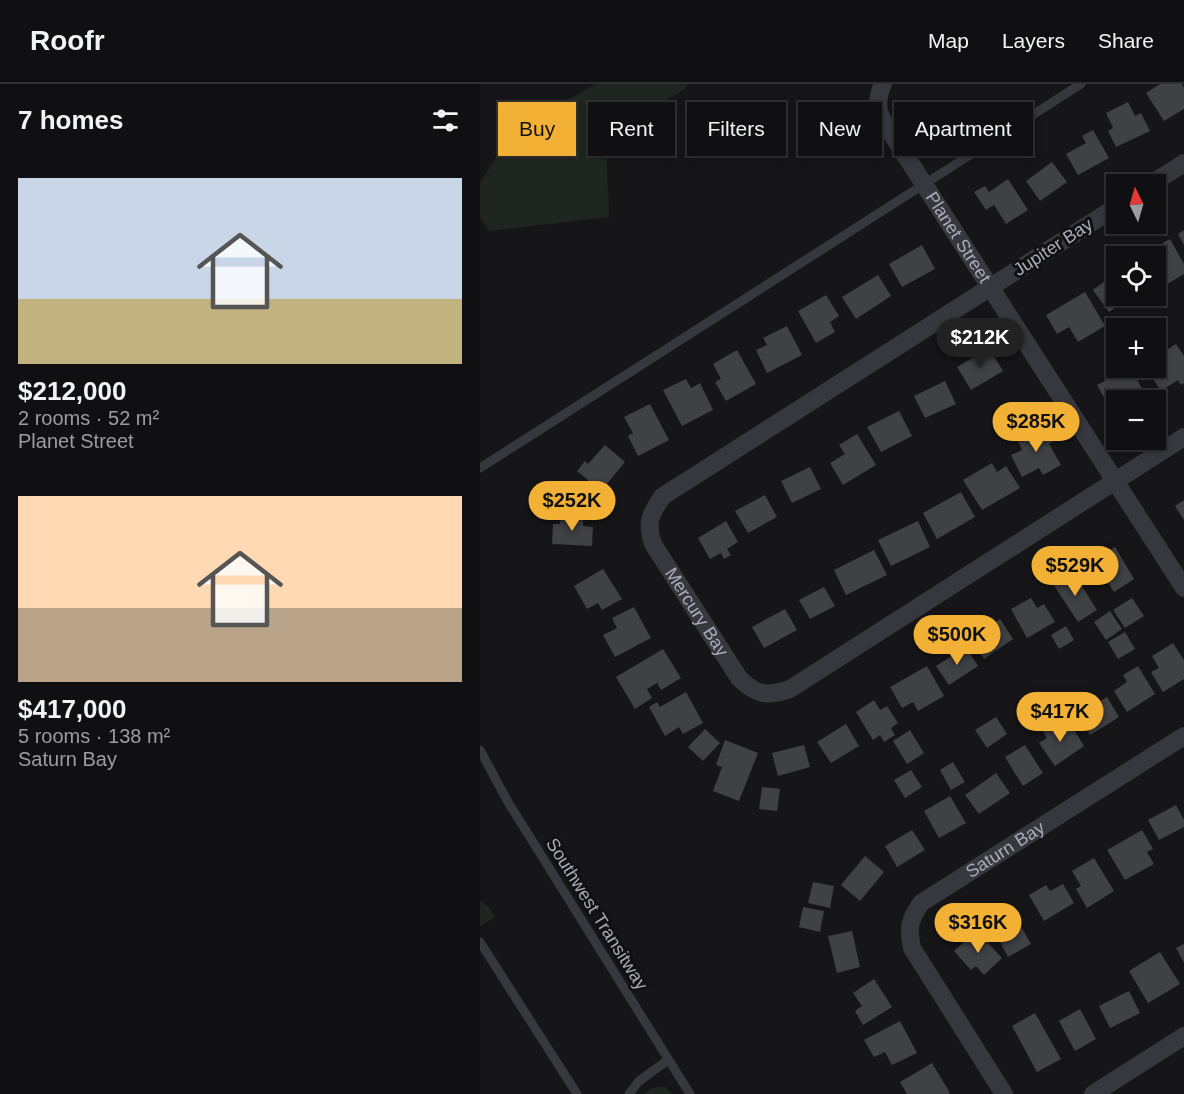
<!DOCTYPE html>
<html lang="en">
<head>
<meta charset="utf-8">
<style>
	:root { --surface:#101012; --page:#1e1e20; --text:#f1f3f6; --muted:#9c9d9f; --line:#303032; --accent:#f2b134 }
	body { margin:0; font-family:Helvetica,sans-serif; background:var(--page); color:var(--text); height:100vh; display:flex; flex-direction:column; font-size:22px; white-space:nowrap }
	* { box-sizing:border-box; margin:0 }
	p { font-size:20px; color:var(--muted) }
	.icon { flex:none; width:33px; height:33px; fill:none; stroke:currentColor; stroke-width:2; stroke-linecap:round; stroke-linejoin:round }
	.map { position:relative; flex:1; overflow:hidden }
	.panel { display:flex; flex-direction:column; background:var(--surface); width:480px }
	.panel>* { flex:none }
	.top-card { position:absolute; left:18px; top:18px; width:570px; height:54px; display:flex; gap:12px }
	.needle { width:39px; rotate:355deg }
	.tools { position:absolute; left:626px; top:90px; display:grid; gap:12px }
	.tools a { display:grid; place-items:center; width:60px; height:60px; border-radius:0px; background:var(--surface); box-shadow:0 3px 9px #0003,0 0 0 2px var(--line); font-size:30px }
	.price { position:absolute; translate:-50% -51px; padding:0 14px; border-radius:21px; background:var(--accent); color:#111; font-size:20px; line-height:39px; filter:drop-shadow(0 2px 3px #0008) }
	.price::after { content:''; position:absolute; left:50%; top:36px; width:18px; height:14px; margin-left:-9px; background:inherit; clip-path:polygon(0 0,100% 0,50% 100%) }
	.price.selected { background:#222; color:#fff }
	ul { padding:0; list-style:none }
	li { display:grid; align-content:center; gap:12px; height:318px; padding:0 18px }
	li span { display:grid; place-items:center; height:186px; border-radius:0px; color:#555 }
	li>.icon { margin-inline-start:auto }
	span .icon { width:108px; height:108px; fill:#fffc; stroke-width:1 }
	li b { font-size:26px }
	h2 { display:flex; justify-content:space-between; align-items:center; height:72px; padding:0 18px; font-size:26px }
	.chip { padding:0 21px; border-radius:0px; background:var(--surface); box-shadow:0 3px 9px #0003,0 0 0 2px var(--line); font-size:21px; line-height:54px }
	.chip.selected { background:var(--accent); color:#111 }
	header { display:flex; align-items:center; gap:36px; box-sizing:border-box; height:84px; padding:0 30px; background:var(--surface); border-bottom:2px solid var(--line) }
	header strong { font-size:28px }
	nav { display:flex; gap:33px; margin-inline-start:auto; font-size:21px }
	main { display:flex; flex:1; min-height:0 }
	.map>svg:first-child { display:block }
</style>
</head>
<body>
<header>
<strong>Roofr</strong>
<nav><a>Map</a><a>Layers</a><a>Share</a></nav>
</header>
<main>
<section class="panel">
<h2>7 homes<svg class="icon" aria-label="filters" viewBox="0 0 24 24"><path d="M4 7h16M4 17h16"/><circle cx="9" cy="7" r="2"/><circle cx="15" cy="17" r="2"/></svg></h2>
<ul>
<li><span style="background:linear-gradient(#c9d6e8 65%,#c2b280 0)"><svg class="icon" aria-label="home" viewBox="0 0 24 24"><path d="M3 11l9-7 9 7M6 9v11h12V9"/></svg></span><div><b>$212,000</b><p>2 rooms · 52 m²</p><p>Planet Street</p></div></li>
<li><span style="background:linear-gradient(#ffd9b3 60%,#b9a48a 0)"><svg class="icon" aria-label="home" viewBox="0 0 24 24"><path d="M3 11l9-7 9 7M6 9v11h12V9"/></svg></span><div><b>$417,000</b><p>5 rooms · 138 m²</p><p>Saturn Bay</p></div></li>
</ul>
</section>
<div class="map">
<svg width="704" height="1010" viewBox="0 0 704 1010">
	<rect width="100%" height="100%" fill="#161618"/>
	<!-- green -->
	<g fill="#1e261f">
		<polygon points="116,0 207,0 205,5 126,53 129,133 9,147 0,133 0,99 32,47"/>
		<polygon points="0,816 9,823 15,833 0,842"/>
		<polygon points="177,1003 185,1003 192,1010 165,1010 170,1005"/>
	</g>
	<!-- building -->
	<g fill="#404145">
		<polygon points="680,0 702,0 704,4 704,25 684,37 666,9"/>
		<polygon points="648,18 655,32 661,29 670,47 636,63 628,47 633,44 626,29"/>
		<polygon points="613,46 629,74 598,91 586,70 606,59 602,52"/>
		<polygon points="572,78 587,98 560,117 546,97"/>
		<polygon points="528,95 548,126 526,140 514,121 506,126 494,108 505,102 509,108"/>
		<polygon points="704,146 704,161 698,150"/>
		<polygon points="690,155 704,180 704,190 679,205 675,198 675,172 660,172"/>
		<polygon points="442,161 455,185 422,203 409,180"/>
		<polygon points="636,189 636,212 651,212 629,228 613,206"/>
		<polygon points="398,191 411,212 376,235 362,213"/>
		<polygon points="605,208 625,242 598,258 589,243 577,250 566,231"/>
		<polygon points="346,211 359,232 350,238 355,248 336,259 318,227"/>
		<polygon points="307,242 322,271 287,289 276,266 287,261 283,254"/>
		<polygon points="696,260 704,272 704,299 701,301 698,296 681,307 666,284 675,284 675,273"/>
		<polygon points="509,264 523,287 491,306 477,283"/>
		<polygon points="257,266 276,300 246,317 235,298 241,295 233,280"/>
		<polygon points="649,284 651,284 668,316 636,316 636,335 617,301"/>
		<polygon points="206,295 211,304 220,299 233,326 202,342 183,306"/>
		<polygon points="465,297 476,320 445,334 434,312"/>
		<polygon points="170,320 189,356 158,372 148,352 153,349 144,333"/>
		<polygon points="419,327 432,352 401,368 387,343"/>
		<polygon points="564,340 574,357 569,360 581,381 563,391 559,384 542,393 531,371 542,366 537,355"/>
		<polygon points="377,350 396,381 363,401 350,379 365,370 359,361"/>
		<polygon points="125,361 145,378 121,407 97,387 105,377 108,380"/>
		<polygon points="512,379 517,388 526,382 540,404 502,426 483,396"/>
		<polygon points="330,383 341,405 312,419 301,397"/>
		<polygon points="481,408 495,433 457,455 443,429"/>
		<polygon points="285,411 297,433 268,449 255,427"/>
		<polygon points="704,416 704,436 695,422"/>
		<polygon points="81,430 103,431 103,442 113,443 112,462 72,460 73,440 80,440"/>
		<polygon points="246,437 258,458 247,465 251,471 244,475 241,469 230,475 218,454"/>
		<polygon points="438,437 450,463 411,482 398,456"/>
		<polygon points="635,463 654,495 634,508 614,476"/>
		<polygon points="394,466 407,491 366,511 354,486"/>
		<polygon points="123,485 142,515 122,526 118,519 107,525 94,502"/>
		<polygon points="593,488 617,526 598,538 573,500"/>
		<polygon points="344,503 355,522 330,535 319,516"/>
		<polygon points="551,514 557,524 564,520 575,538 547,554 531,525"/>
		<polygon points="652,514 664,532 645,544 633,526"/>
		<polygon points="154,523 171,554 135,573 123,551 137,544 132,534"/>
		<polygon points="305,525 317,546 284,564 272,543"/>
		<polygon points="630,527 642,545 626,556 614,538"/>
		<polygon points="520,535 533,555 504,575 490,555"/>
		<polygon points="586,542 594,556 579,565 571,551"/>
		<polygon points="645,548 655,565 638,575 628,558"/>
		<polygon points="693,559 704,576 704,595 683,608 671,588 679,584 672,572"/>
		<polygon points="486,563 498,582 469,601 456,582"/>
		<polygon points="183,565 201,594 181,606 177,599 167,605 172,614 155,625 136,593"/>
		<polygon points="447,582 464,612 438,627 433,618 422,624 410,603"/>
		<polygon points="658,582 675,610 647,628 634,607 647,598 643,591"/>
		<polygon points="206,608 223,639 203,650 199,643 185,652 169,623 177,618 180,623"/>
		<polygon points="627,613 639,633 610,651 598,631"/>
		<polygon points="394,616 400,626 407,622 418,639 411,644 415,651 404,658 400,651 393,656 376,628"/>
		<polygon points="516,633 527,650 507,664 495,646"/>
		<polygon points="575,638 581,647 591,641 604,662 575,682 559,659 567,654 562,646"/>
		<polygon points="366,640 379,662 351,679 337,658"/>
		<polygon points="225,645 240,659 223,677 208,663"/>
		<polygon points="430,646 444,669 427,680 413,657"/>
		<polygon points="245,656 278,669 259,717 233,707 242,683 236,681"/>
		<polygon points="324,661 330,683 298,692 292,669"/>
		<polygon points="545,661 563,689 543,702 525,673"/>
		<polygon points="473,678 485,698 471,706 460,686"/>
		<polygon points="431,686 442,703 425,714 414,696"/>
		<polygon points="516,689 530,709 499,730 485,711"/>
		<polygon points="282,703 300,705 297,727 279,725"/>
		<polygon points="470,712 486,739 459,754 444,727"/>
		<polygon points="696,721 704,736 704,743 679,756 668,736"/>
		<polygon points="432,746 445,766 417,783 405,762"/>
		<polygon points="662,746 673,765 667,768 674,780 645,796 627,766"/>
		<polygon points="385,772 404,788 380,817 361,801"/>
		<polygon points="614,774 634,807 607,824 596,805 601,802 592,787"/>
		<polygon points="333,798 354,802 350,824 328,819"/>
		<polygon points="583,800 594,819 564,837 549,811 566,801 570,807"/>
		<polygon points="323,823 344,827 340,848 319,843"/>
		<polygon points="531,825 551,860 528,873 509,837"/>
		<polygon points="372,847 380,883 357,889 348,852"/>
		<polygon points="497,847 522,874 504,891 496,882 491,886 474,867"/>
		<polygon points="704,860 704,879 696,864"/>
		<polygon points="680,868 700,900 668,919 649,887"/>
		<polygon points="394,895 412,923 383,941 375,927 382,922 373,909"/>
		<polygon points="649,907 660,929 630,944 619,922"/>
		<polygon points="600,925 616,955 595,967 579,937"/>
		<polygon points="555,929 581,975 557,988 532,942"/>
		<polygon points="420,937 437,969 412,981 405,968 394,973 384,956"/>
		<polygon points="452,979 470,1009 468,1010 427,1010 420,998"/>
	</g>
	<g fill="none" stroke-linecap="round" stroke-linejoin="round">
		<!-- lane -->
		<g stroke="#37383d" stroke-width="9">
			<polyline points="0,384 601,0"/>
			<polyline points="0,666 28,718 210,1010"/>
			<polyline points="0,858 97,1010"/>
			<polyline points="149,1010 159,997 188,976"/>
		</g>
		<!-- street -->
		<g stroke="#37383d" stroke-width="18">
			<path id="s1" d="M403,0C398,11 396,24 402,35L704,504"/>
			<polyline points="671,100 704,79"/>
			<path id="s2" d="M636,123L183,412C170,430 166,438 173,460L259,594C276,611 287,613 310,605L704,353"/>
			<path id="s3" d="M524,1010L432,864C428,843 429,837 441,819L704,652"/>
			<polyline points="613,1010 704,952"/>
		</g>
	</g>
	<g text-anchor="middle" dominant-baseline="central" stroke-width="6" stroke-linejoin="round" paint-order="stroke">
		<!-- street labels -->
		<g font-size="18" fill="#a8adb8" stroke="#111113">
			<text stroke="none"><textPath href="#s1" startOffset="177">Planet Street</textPath></text>
			<text transform="translate(573 163) rotate(-33)">Jupiter Bay</text>
			<text stroke="none"><textPath href="#s2" startOffset="670">Mercury Bay</textPath></text>
			<text stroke="none"><textPath href="#s3" startOffset="320">Saturn Bay</textPath></text>
			<text transform="translate(117 830) rotate(58)">Southwest Transitway</text>
		</g>
	</g>
</svg>
<div class="tools">
<a><svg class="needle" viewBox="-14 -14 28 28"><path d="M0-13l5 13h-10z" fill="#e53935"/><path d="M0 13l5-13h-10z" fill="#9c9d9f"/></svg></a>
<a><svg class="icon" aria-label="locate" viewBox="0 0 24 24"><circle cx="12" cy="12" r="6"/><path d="M12 2v4M12 18v4M2 12h4M18 12h4"/></svg></a>
<a>+</a>
<a>−</a>
</div>
<b class="price selected" style="left:500px;top:285px">$212K</b>
<b class="price" style="left:556px;top:369px">$285K</b>
<b class="price" style="left:92px;top:448px">$252K</b>
<b class="price" style="left:595px;top:513px">$529K</b>
<b class="price" style="left:477px;top:582px">$500K</b>
<b class="price" style="left:580px;top:659px">$417K</b>
<b class="price" style="left:498px;top:870px">$316K</b>
<div class="top-card">
<a class="chip selected">Buy</a>
<a class="chip">Rent</a>
<a class="chip">Filters</a>
<a class="chip">New</a>
<a class="chip">Apartment</a>
</div>
</div>
</main>
</body>
</html>
